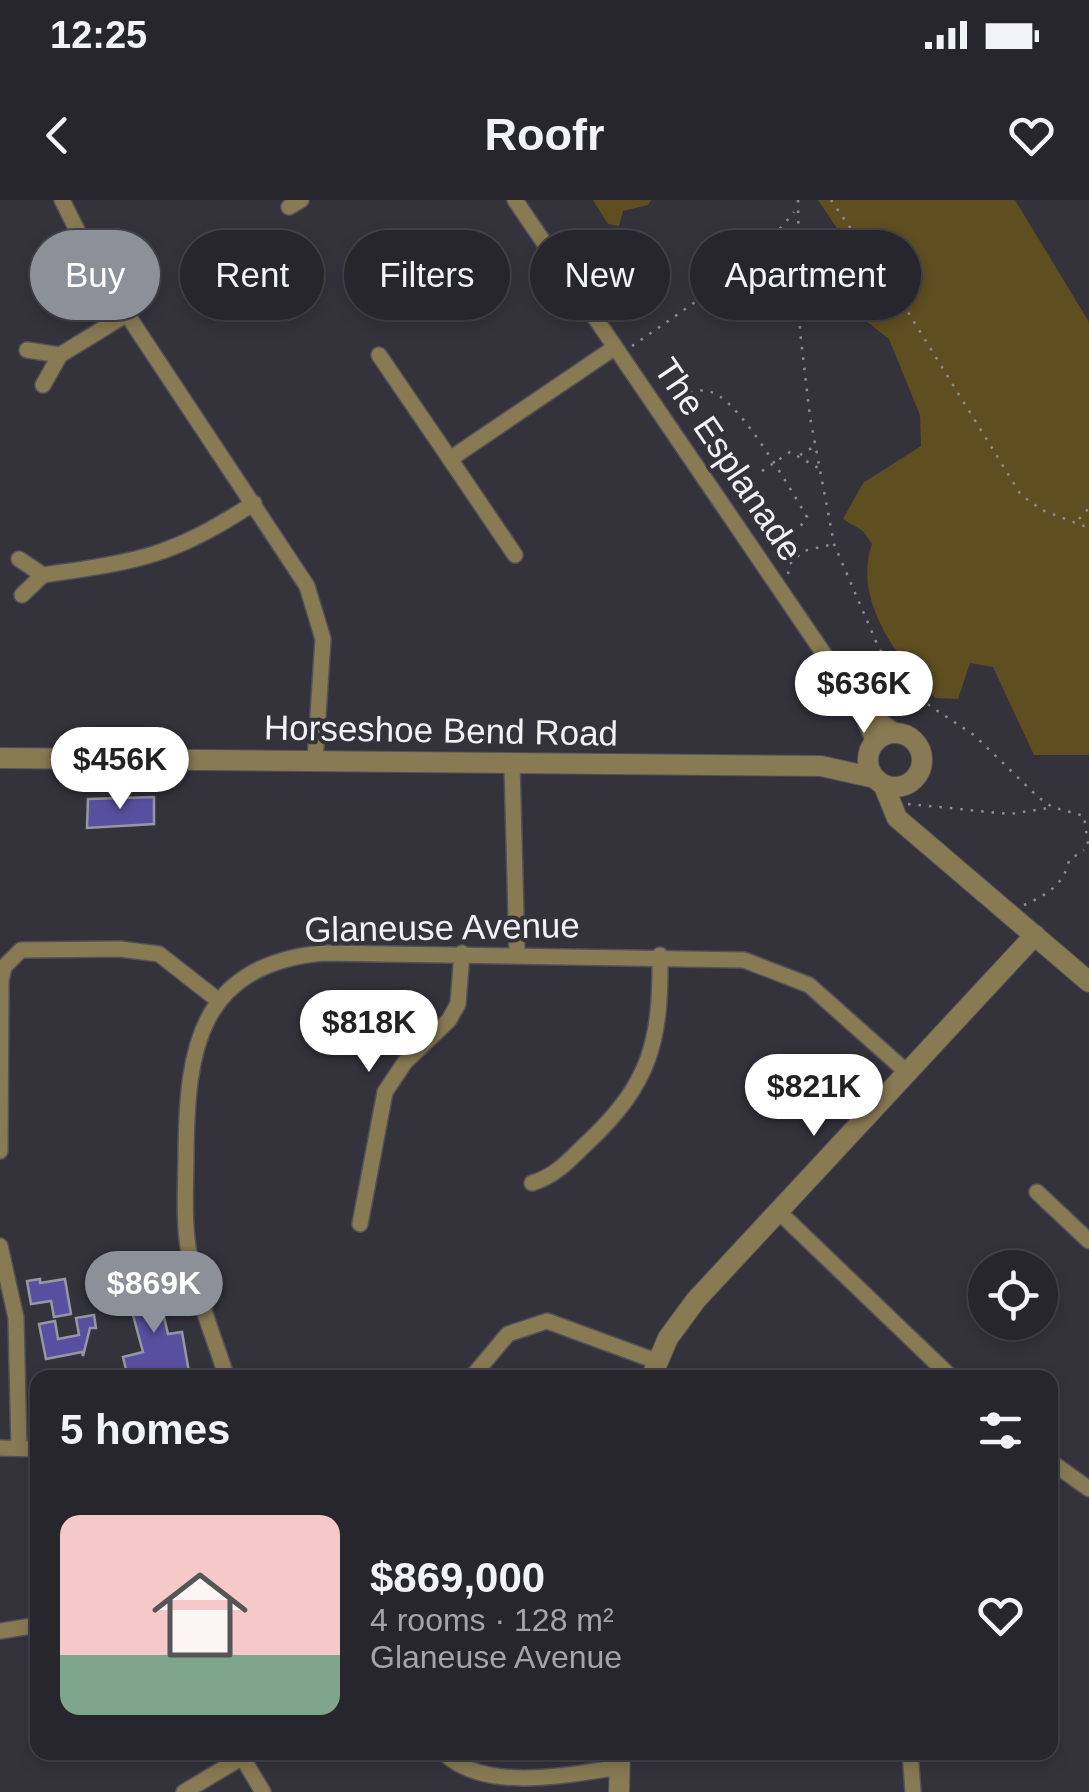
<!DOCTYPE html>
<html lang="en">
<head>
<meta charset="utf-8">
<style>
	:root { --surface:#27262d; --page:#2f2e35; --text:#f1f3f6; --muted:#a4a5aa; --line:#434349; --accent:#8c9099 }
	body { margin:0; font-family:Helvetica,sans-serif; background:var(--page); color:var(--text); height:100vh; display:flex; flex-direction:column; font-size:38px; white-space:nowrap }
	* { box-sizing:border-box; margin:0 }
	p { font-size:32px; color:var(--muted) }
	.icon { flex:none; width:55px; height:55px; fill:none; stroke:currentColor; stroke-width:2; stroke-linecap:round; stroke-linejoin:round }
	.map { position:relative; flex:1; overflow:hidden }
	.sheet { position:absolute; left:30px; top:1170px; width:1028px; height:390px; display:flex; flex-direction:column; background:var(--surface); border-radius:20px; box-shadow:0 5px 15px #0003,0 0 0 2px var(--line) }
	.sheet>* { flex:none }
	.top-card { position:absolute; left:30px; top:30px; width:1030px; height:90px; display:flex; gap:20px }
	.tools { position:absolute; left:968px; top:1050px; display:grid; gap:20px }
	.tools a { display:grid; place-items:center; width:90px; height:90px; border-radius:50%; background:var(--surface); box-shadow:0 5px 15px #0003,0 0 0 2px var(--line); font-size:50px }
	.price { position:absolute; translate:-50% -85px; padding:0 22px; border-radius:35px; background:#fff; color:#222; font-size:32px; line-height:65px; filter:drop-shadow(0 2px 5px #0008) }
	.price::after { content:''; position:absolute; left:50%; top:60px; width:30px; height:22px; margin-left:-15px; background:inherit; clip-path:polygon(0 0,100% 0,50% 100%) }
	.price.current { background:var(--accent); color:#fff }
	ul { padding:0; list-style:none }
	li { display:flex; align-items:center; gap:30px; height:250px; padding:0 30px }
	li span { display:grid; place-items:center; flex:none; width:280px; height:200px; border-radius:20px; color:#555 }
	li>.icon { margin-inline-start:auto }
	span .icon { width:120px; height:120px; fill:#fffc; stroke-width:1 }
	li b { font-size:42px }
	h2 { display:flex; justify-content:space-between; align-items:center; height:120px; padding:0 30px; font-size:42px }
	.pill { padding:0 35px; border-radius:45px; background:var(--surface); box-shadow:0 5px 15px #0003,0 0 0 2px var(--line); font-size:35px; line-height:90px }
	.pill.current { background:var(--accent); color:#fff }
	.status { display:flex; justify-content:space-between; align-items:center; height:70px; padding:0 50px; background:var(--surface); direction:ltr }
	.status svg { height:28px; fill:currentColor }
	header { display:flex; justify-content:space-between; align-items:center; height:130px; padding:0 30px; background:var(--surface); font-size:45px; font-weight:700 }
	.map>svg:first-child { display:block }
</style>
</head>
<body>
<div class="status"><b>12:25</b><svg viewBox="0 0 49 12"><path d="M0 12V9h3v3zM5 12V6h3v6zM10 12V3h3v9zM15 12V0h3v12zM26 1h20v11H26zM47 4h2v5h-2z"/></svg></div>
<header><svg class="icon" aria-label="back" viewBox="0 0 24 24"><path d="M15 5l-7 7 7 7"/></svg>Roofr<svg class="icon" aria-label="heart" viewBox="0 0 24 24"><path d="M12 20l-8-8c-3-5 5-10 8-4 3-6 11-1 8 4z"/></svg></header>
<div class="map">
<svg width="1089" height="1592" viewBox="0 0 1089 1592">
	<rect width="100%" height="100%" fill="#34333c"/>
	<!-- green -->
	<g fill="#5f4e20">
		<polygon points="593,0 651,0 648,5 623,11 619,26 608,24"/>
		<path d="M818,0H1015L1089,122V555H1034L993,467L970,463L958,499L935,498C898,459 852,400 872,344L863,331L843,319L863,283L921,246L920,215L889,139L861,117L853,95L859,61Z"/>
	</g>
	<!-- building -->
	<g fill="#594fa0" stroke="#9797a1" stroke-width="2.5">
		<polygon points="154,597 154,624 87,628 88,599"/>
		<polygon points="154,1074 168,1134 182,1132 190,1178 128,1178 123,1157 143,1152 124,1082"/>
		<polygon points="40,1079 40,1083 65,1079 71,1114 54,1117 51,1101 31,1104 27,1081"/>
		<polygon points="94,1115 96,1128 90,1128 83,1156 82,1152 46,1159 39,1124 55,1121 58,1139 79,1135 76,1118"/>
	</g>
	<g fill="none" stroke-linecap="round" stroke-linejoin="round">
		<defs>
			<g id="minor">
				<polyline points="62,0 95,66 307,386 323,439 315,561"/>
				<polyline points="515,0 858,504 874,542"/>
				<polyline points="289,7 301,0"/>
				<polyline points="27,150 60,155 127,114"/>
				<polyline points="379,155 450,259"/>
				<polyline points="43,185 60,155"/>
				<polyline points="515,355 450,259 614,148"/>
				<path d="M19,359L43,375C140,361 171,357 254,303"/>
				<polyline points="22,395 43,375"/>
				<polyline points="864,510 898,533"/>
				<polyline points="512,564 517,754"/>
				<polyline points="0,951 1,781 4,767 21,750 120,749 159,754 219,801"/>
				<path d="M532,983C556,976 569,960 587,943C651,883 661,841 660,755"/>
				<polyline points="1037,992 1089,1041"/>
				<polyline points="780,1013 952,1178"/>
				<polyline points="360,1024 385,892 405,862 449,820 458,804 462,753"/>
				<polyline points="0,1046 16,1118 19,1248"/>
				<path d="M227,1178C214,1137 196,1095 189,1053C183,1020 186,986 186,953C187,848 199,765 323,753L744,760L809,785L909,874"/>
				<polyline points="471,1178 508,1134 547,1121 656,1161"/>
				<polyline points="0,1248 38,1249"/>
				<polyline points="1050,1261 1089,1289"/>
				<polyline points="0,1431 38,1425"/>
				<polyline points="239,1552 263,1592"/>
				<path d="M443,1552C482,1592 563,1576 619,1567"/>
				<polyline points="910,1552 913,1592"/>
				<polyline points="184,1592 241,1558"/>
			</g>
			<g id="tertiary">
				<circle cx="895" cy="560" r="27"/>
				<polyline points="0,558 821,566 875,578"/>
				<polyline points="884,586 897,618 1089,782"/>
				<polyline points="651,1178 668,1138 696,1100 1035,735"/>
				<polyline points="619,1592 620,1552"/>
			</g>
		</defs>
		<!-- minor casing -->
		<use href="#minor" stroke="#52515a" stroke-width="18"/>
		<!-- tertiary casing -->
		<use href="#tertiary" stroke="#52515a" stroke-width="22"/>
		<!-- path -->
		<g stroke="#8e8d94" stroke-width="2.5" stroke-dasharray="2.5 8" stroke-linecap="butt">
			<polyline points="798,0 800,131 810,217 834,344 878,446 893,472 930,506 974,535 1038,597 1052,607 1084,616 1089,651"/>
			<polyline points="831,0 903,104 1021,295 1042,310 1089,328"/>
			<path d="M632,146C691,105 749,68 794,12"/>
			<path d="M670,199C686,196 696,186 714,193C742,205 790,288 807,317L797,331"/>
			<polyline points="800,255 815,246"/>
			<polyline points="762,271 790,252 820,269"/>
			<polyline points="1079,319 1089,308"/>
			<polyline points="788,374 789,365 803,351 834,344"/>
			<polyline points="871,494 893,472"/>
			<polyline points="908,604 1010,614 1049,608"/>
			<path d="M1024,705C1045,696 1065,684 1069,660L1084,650"/>
		</g>
		<!-- minor -->
		<use href="#minor" stroke="#887a53" stroke-width="15"/>
		<!-- tertiary -->
		<use href="#tertiary" stroke="#887a53" stroke-width="20"/>
	</g>
	<g text-anchor="middle" dominant-baseline="central" stroke-width="8" stroke-linejoin="round" paint-order="stroke">
		<!-- street labels -->
		<g font-size="35" fill="#f1f1f6" stroke="#34333c">
			<text transform="translate(729 259) rotate(56)">The Esplanade</text>
			<text transform="translate(441 530) rotate(1)">Horseshoe Bend Road</text>
			<text transform="translate(442 727) rotate(-1)">Glaneuse Avenue</text>
		</g>
	</g>
</svg>
<div class="tools">
<a><svg class="icon" aria-label="locate" viewBox="0 0 24 24"><circle cx="12" cy="12" r="6"/><path d="M12 2v4M12 18v4M2 12h4M18 12h4"/></svg></a>
</div>
<b class="price" style="left:864px;top:536px">$636K</b>
<b class="price" style="left:120px;top:612px">$456K</b>
<b class="price" style="left:369px;top:875px">$818K</b>
<b class="price" style="left:814px;top:939px">$821K</b>
<b class="price current" style="left:154px;top:1136px">$869K</b>
<div class="top-card">
<a class="pill current">Buy</a>
<a class="pill">Rent</a>
<a class="pill">Filters</a>
<a class="pill">New</a>
<a class="pill">Apartment</a>
</div>
<section class="sheet">
<h2>5 homes<svg class="icon" aria-label="filters" viewBox="0 0 24 24"><path d="M4 7h16M4 17h16"/><circle cx="9" cy="7" r="2"/><circle cx="15" cy="17" r="2"/></svg></h2>
<ul>
<li><span style="background:linear-gradient(#f6c9c9 70%,#7fa58c 0)"><svg class="icon" aria-label="home" viewBox="0 0 24 24"><path d="M3 11l9-7 9 7M6 9v11h12V9"/></svg></span><div><b>$869,000</b><p>4 rooms · 128 m²</p><p>Glaneuse Avenue</p></div><svg class="icon" aria-label="heart" viewBox="0 0 24 24"><path d="M12 20l-8-8c-3-5 5-10 8-4 3-6 11-1 8 4z"/></svg></li>
</ul>
</section>
</div>
</body>
</html>
